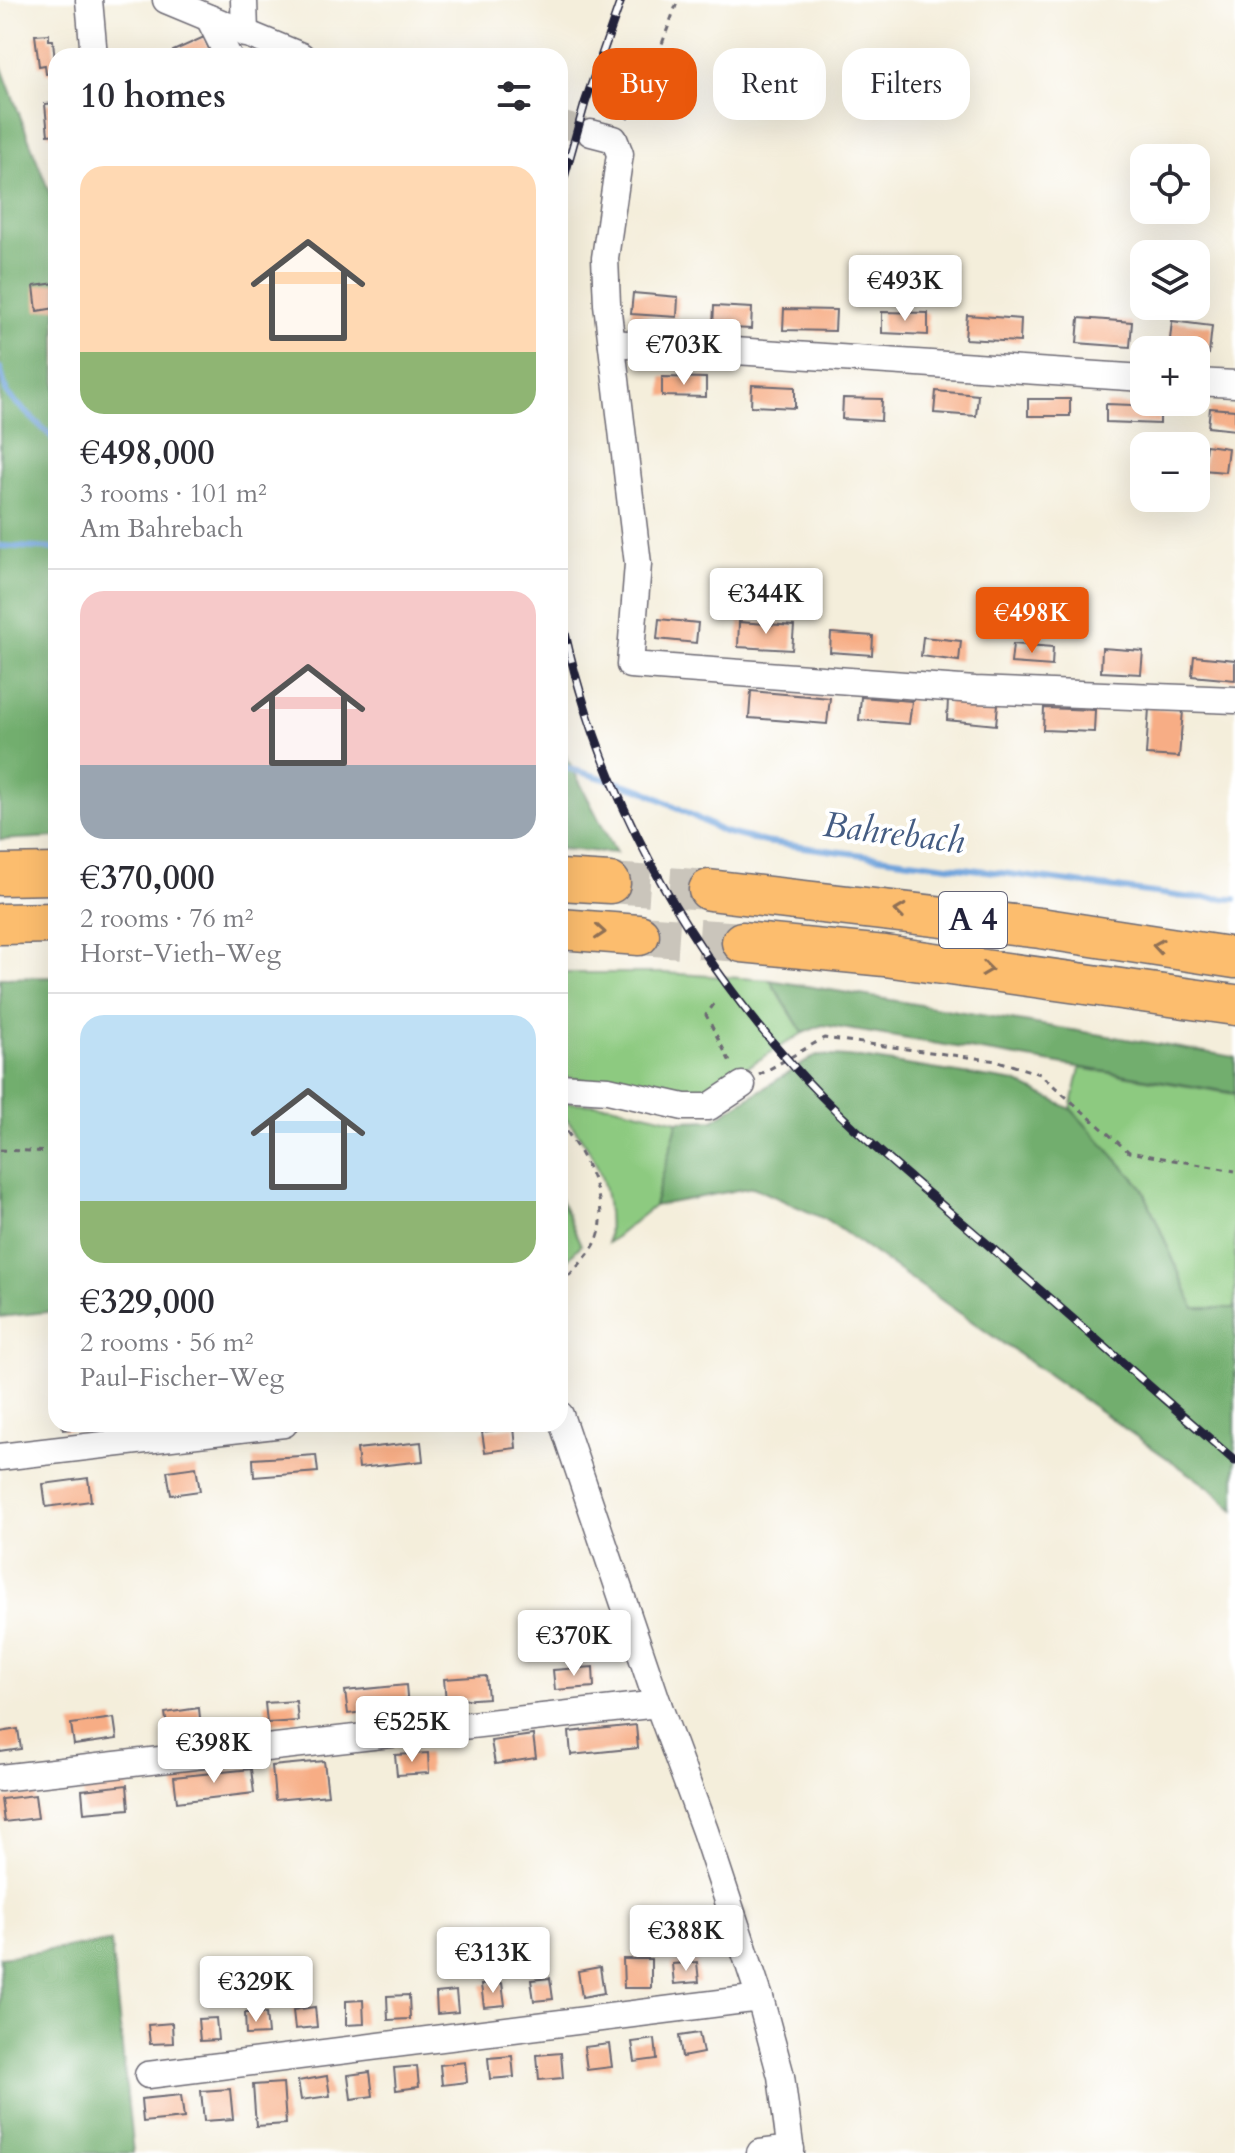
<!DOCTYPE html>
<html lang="en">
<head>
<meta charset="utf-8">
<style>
	:root { --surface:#fff; --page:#f2f2f3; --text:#2b2b33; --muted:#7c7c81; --line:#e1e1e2; --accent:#ea580c }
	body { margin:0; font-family:Cardo,serif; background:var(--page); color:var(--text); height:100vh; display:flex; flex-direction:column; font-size:30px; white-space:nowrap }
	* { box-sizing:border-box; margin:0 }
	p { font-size:26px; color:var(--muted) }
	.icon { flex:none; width:44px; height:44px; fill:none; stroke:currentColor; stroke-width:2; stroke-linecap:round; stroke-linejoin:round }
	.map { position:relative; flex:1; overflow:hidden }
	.panel { position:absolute; left:48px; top:48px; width:520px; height:1384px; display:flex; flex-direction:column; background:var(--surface); border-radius:24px; box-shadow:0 8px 32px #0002 }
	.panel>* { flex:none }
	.hud { position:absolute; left:592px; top:48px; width:522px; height:72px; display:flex; gap:16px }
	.controls { position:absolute; left:1130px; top:144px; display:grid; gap:16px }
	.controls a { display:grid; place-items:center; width:80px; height:80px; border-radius:16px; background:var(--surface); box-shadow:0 8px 32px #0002; font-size:40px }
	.price { position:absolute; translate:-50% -68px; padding:0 18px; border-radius:8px; background:#fff; color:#222; font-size:26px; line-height:52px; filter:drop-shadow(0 2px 4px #0008) }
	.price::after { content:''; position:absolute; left:50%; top:48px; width:24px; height:18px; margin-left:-12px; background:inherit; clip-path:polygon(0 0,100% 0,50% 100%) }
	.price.active { background:var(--accent); color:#fff }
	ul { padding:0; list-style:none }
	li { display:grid; align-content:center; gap:16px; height:424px; padding:0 32px }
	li+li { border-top:2px solid var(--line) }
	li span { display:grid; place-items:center; height:248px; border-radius:24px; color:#555 }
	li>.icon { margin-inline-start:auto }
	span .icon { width:144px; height:144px; fill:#fffc; stroke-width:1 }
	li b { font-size:34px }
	h2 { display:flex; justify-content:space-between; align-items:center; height:96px; padding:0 32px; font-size:34px }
	.chip { padding:0 28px; border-radius:24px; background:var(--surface); box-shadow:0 8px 32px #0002; font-size:28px; line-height:72px }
	.chip.active { background:var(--accent); color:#fff }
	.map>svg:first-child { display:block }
</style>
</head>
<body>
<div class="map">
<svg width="1235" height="2153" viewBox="0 0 1235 2153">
	<rect width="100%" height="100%" fill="#fff"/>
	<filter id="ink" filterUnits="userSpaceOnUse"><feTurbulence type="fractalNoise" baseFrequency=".0125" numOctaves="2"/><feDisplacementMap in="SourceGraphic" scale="16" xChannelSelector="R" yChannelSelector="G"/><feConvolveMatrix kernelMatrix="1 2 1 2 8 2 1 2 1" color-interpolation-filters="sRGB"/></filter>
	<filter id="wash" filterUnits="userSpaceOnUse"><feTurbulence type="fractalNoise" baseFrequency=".006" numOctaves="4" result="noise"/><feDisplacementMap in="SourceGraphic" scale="32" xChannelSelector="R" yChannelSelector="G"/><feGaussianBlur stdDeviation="1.8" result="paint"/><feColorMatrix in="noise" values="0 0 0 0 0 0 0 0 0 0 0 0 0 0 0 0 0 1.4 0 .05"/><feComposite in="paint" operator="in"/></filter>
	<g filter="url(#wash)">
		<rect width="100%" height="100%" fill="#f4eedb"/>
		<!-- green -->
		<g fill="#8dca80" stroke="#58765e" stroke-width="2">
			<polygon points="560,973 664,973 770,980 803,1033 701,1095 672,1095 560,1076"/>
			<polygon points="1080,1068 1235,1094 1235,1308 1194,1308 1142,1187 1071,1109"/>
			<path d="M560,1102L611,1105L678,1121L654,1206L608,1243C612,1187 597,1153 560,1111Z"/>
			<polygon points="560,1198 581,1245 560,1267"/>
		</g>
		<!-- forest -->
		<g fill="#72ae6e" stroke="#4a6854" stroke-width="2">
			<polygon points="0,63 51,197 56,199 56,837 0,840"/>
			<polygon points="560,735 564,752 616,853 560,849"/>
			<polygon points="56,977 56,1311 0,1317 0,978"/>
			<polygon points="770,980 1235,1057 1235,1093 823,1025 803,1033"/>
			<polygon points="817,1055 861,1058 1016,1082 1071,1109 1142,1187 1194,1308 1235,1308 1235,1511 1214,1491 827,1220 753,1187 654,1206 678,1121 713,1120"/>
			<polygon points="111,1942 133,2153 0,2153 0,1957"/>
		</g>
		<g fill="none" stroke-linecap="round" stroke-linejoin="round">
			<!-- stream -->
			<g stroke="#6ea3db" stroke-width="6">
				<polyline points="0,368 7,394 53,438 56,450"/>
				<polyline points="0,546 56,549"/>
				<polyline points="560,766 643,790 724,832 765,842 1185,897 1235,899"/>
			</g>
		</g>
		<g id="blocks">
			<!-- building -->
			<g fill="#f7ad85">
				<polygon points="49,34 49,40 53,40 56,73 46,74 45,65 39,66 35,35"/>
				<polygon points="204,37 212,56 175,56 173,51"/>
				<polygon points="56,103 56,134 48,135 45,104"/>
				<polygon points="56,283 56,308 37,311 34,286"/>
				<polygon points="633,293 678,297 677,317 631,314"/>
				<polygon points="714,306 752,308 751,329 713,327"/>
				<polygon points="784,309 836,310 835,331 783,330"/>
				<polygon points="882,312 928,313 928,335 882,333"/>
				<polygon points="967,315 1021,319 1020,342 965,339"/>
				<polygon points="1079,318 1132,322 1130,347 1077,343"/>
				<polygon points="1172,321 1212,326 1209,354 1196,352 1196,350 1169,349"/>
				<polygon points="662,377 706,378 706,397 662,396"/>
				<polygon points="752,385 795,387 795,408 751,406"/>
				<polygon points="936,391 978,395 976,416 934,413"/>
				<polygon points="843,398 882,399 881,421 842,419"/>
				<rect x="1028" y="399" width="42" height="17"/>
				<polygon points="1106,404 1160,406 1160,424 1106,422"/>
				<polygon points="1210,408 1235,410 1235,430 1208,427"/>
				<polygon points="1206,445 1228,448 1225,472 1203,470"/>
				<polygon points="659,619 698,623 696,643 657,639"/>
				<polygon points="739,622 794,626 792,650 738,647"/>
				<polygon points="831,633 873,636 872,655 830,652"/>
				<polygon points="923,637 961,641 959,661 921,656"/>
				<polygon points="1013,644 1053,647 1052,666 1011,663"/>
				<polygon points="1102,648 1143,651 1141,674 1101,672"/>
				<polygon points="1194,656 1235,660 1235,680 1192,676"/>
				<polygon points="751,691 830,698 827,724 749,718"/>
				<polygon points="861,697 912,701 909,724 859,720"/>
				<polygon points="948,699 998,704 996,725 947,720"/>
				<polygon points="1044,708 1095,710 1094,732 1043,730"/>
				<polygon points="1149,708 1183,711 1179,757 1146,755"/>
				<polygon points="62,1424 92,1424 93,1427 63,1430"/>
				<polygon points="514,1427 516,1448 485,1452 482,1432"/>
				<polygon points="421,1442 423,1461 359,1468 357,1449"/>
				<polygon points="316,1455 318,1472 254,1477 253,1459"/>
				<polygon points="196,1467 200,1491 171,1495 167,1471"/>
				<polygon points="88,1478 91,1501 46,1507 43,1484"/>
				<polygon points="593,1667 594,1687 555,1690 553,1670"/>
				<polygon points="486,1676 488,1698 446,1701 444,1679"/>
				<polygon points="406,1685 408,1707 348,1714 345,1691"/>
				<polygon points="296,1701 298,1721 267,1723 265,1703"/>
				<polygon points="199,1708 201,1729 168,1734 165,1713"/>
				<polygon points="114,1718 117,1739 74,1745 71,1724"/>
				<polygon points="636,1725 638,1748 571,1755 569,1732"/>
				<polygon points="18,1729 21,1749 0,1752 0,1732"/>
				<polygon points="533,1735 536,1758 495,1764 491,1741"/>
				<polygon points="428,1753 429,1773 397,1775 395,1755"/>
				<polygon points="324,1761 328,1795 275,1800 272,1766"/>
				<polygon points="251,1769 254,1793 177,1802 174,1777"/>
				<polygon points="127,1785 129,1809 84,1813 82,1790"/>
				<polygon points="35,1795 38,1818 4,1822 1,1799"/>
				<polygon points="623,1959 651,1959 651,1988 624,1988"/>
				<polygon points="697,1962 699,1982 674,1984 672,1964"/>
				<polygon points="600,1967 604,1993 582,1997 578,1971"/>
				<polygon points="550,1978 553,1999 534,2001 531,1980"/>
				<polygon points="502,1983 505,2005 484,2007 481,1985"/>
				<polygon points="456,1991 458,2012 437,2014 436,1993"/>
				<polygon points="409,1995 410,2019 388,2020 387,1996"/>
				<polygon points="363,2000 364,2024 346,2025 346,2001"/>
				<polygon points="315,2007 317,2027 295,2029 293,2010"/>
				<polygon points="245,2013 266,2013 268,2034 246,2035"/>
				<polygon points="216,2018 218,2040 200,2041 198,2019"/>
				<polygon points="172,2023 173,2043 150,2044 148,2025"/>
				<polygon points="699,2033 703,2053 682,2057 679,2036"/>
				<polygon points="655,2039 657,2059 635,2062 632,2042"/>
				<polygon points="609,2044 612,2067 587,2070 584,2047"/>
				<polygon points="561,2053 563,2078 539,2080 537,2055"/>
				<polygon points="512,2056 514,2077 490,2079 488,2058"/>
				<polygon points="465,2062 467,2082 442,2085 440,2065"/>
				<polygon points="417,2066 419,2087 396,2090 394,2068"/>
				<polygon points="370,2072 373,2096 351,2099 348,2075"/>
				<polygon points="327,2076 330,2096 301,2100 298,2081"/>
				<polygon points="283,2083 286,2124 256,2126 253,2085"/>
				<polygon points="230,2089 233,2119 204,2121 201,2091"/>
				<polygon points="181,2095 184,2118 143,2122 141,2099"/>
			</g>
		</g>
	</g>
	<g filter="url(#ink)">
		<use href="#blocks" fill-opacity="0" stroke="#6c6973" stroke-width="2"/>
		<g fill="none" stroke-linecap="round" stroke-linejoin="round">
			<!-- minor-tunnel -->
			<polyline stroke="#cac5bb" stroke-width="26" stroke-dasharray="26 13" stroke-linecap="butt" points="560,124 591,133"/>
			<!-- highway-tunnel -->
			<g stroke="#cac5bb" stroke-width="40" stroke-dasharray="40 20" stroke-linecap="butt">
				<polyline points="610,883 709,890"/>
				<polyline points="639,935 742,942"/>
			</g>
			<defs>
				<g id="minor">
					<polyline points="89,0 94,56"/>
					<polyline points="166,0 301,56"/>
					<polyline points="244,0 245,34"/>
					<polyline points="209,18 228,56"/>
					<polyline points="591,133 614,139 620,154 605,258 607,304 638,564 630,665 975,690 1235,700"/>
					<polyline points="612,343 1144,378"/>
					<polyline points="1196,382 1235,384"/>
					<polyline points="560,1087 608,1090 684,1107 709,1107 742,1085"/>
					<polyline points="560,1415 658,1704 705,1831 760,1998 781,2076 791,2153"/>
					<polyline points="0,1457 284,1424"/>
					<polyline points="0,1778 658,1704"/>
					<polyline points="148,2075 760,1998"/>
					<polyline points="760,2153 791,2149"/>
				</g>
				<g id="highway">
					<polyline points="0,875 56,874"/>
					<polyline points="560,880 610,883"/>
					<polyline points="709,890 1040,928 1235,958"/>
					<polyline points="0,924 56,923"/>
					<polyline points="560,929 639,935"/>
					<polyline points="742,942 885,956 1235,1005"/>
				</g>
			</defs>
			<!-- minor casing -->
			<use href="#minor" stroke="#6c6973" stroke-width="29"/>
			<!-- highway casing -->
			<use href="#highway" stroke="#6c6973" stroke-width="43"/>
			<!-- path -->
			<g stroke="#6c6973" stroke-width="3" stroke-dasharray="6 6" stroke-linecap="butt">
				<polyline points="627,119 643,96 678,0"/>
				<polyline points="714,1004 706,1015 731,1064"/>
				<polyline points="759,1075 824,1038 998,1061 1040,1074 1129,1152 1235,1171"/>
				<path d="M560,1122C582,1151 617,1211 593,1247C584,1261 571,1273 560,1285"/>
				<polyline points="0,1150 56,1152"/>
			</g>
			<!-- minor -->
			<use href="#minor" stroke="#fff" stroke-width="26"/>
			<!-- highway -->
			<use href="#highway" stroke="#fcbd6e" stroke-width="40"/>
			<defs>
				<g id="rail">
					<polyline points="560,192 585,103 621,0"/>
					<path d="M560,609C594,785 684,949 806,1080C863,1141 931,1195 994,1250C1074,1320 1155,1391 1235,1461"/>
				</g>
			</defs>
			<!-- rail casing -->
			<use href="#rail" stroke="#22223b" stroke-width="9"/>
			<!-- rail -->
			<use href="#rail" stroke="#fff" stroke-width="6" stroke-dasharray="18" stroke-linecap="butt"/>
		</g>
		<!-- one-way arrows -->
		<defs><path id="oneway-chevron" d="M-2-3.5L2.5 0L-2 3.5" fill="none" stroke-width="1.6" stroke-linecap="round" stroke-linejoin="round" transform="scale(2)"/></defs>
		<g stroke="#8f7054">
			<use href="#oneway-chevron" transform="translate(900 911) rotate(-173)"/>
			<use href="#oneway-chevron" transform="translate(600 932) rotate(4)"/>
			<use href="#oneway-chevron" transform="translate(1158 946) rotate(-171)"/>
			<use href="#oneway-chevron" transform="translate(987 969) rotate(7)"/>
		</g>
	</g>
	<g text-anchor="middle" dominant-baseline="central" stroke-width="8" stroke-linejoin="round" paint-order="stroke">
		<!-- shield labels -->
		<rect fill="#fff" stroke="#646476" stroke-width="2" x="939" y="892" width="68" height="56" rx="6"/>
		<g font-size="32" font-weight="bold" fill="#22223b">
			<text x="973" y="920">A 4</text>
		</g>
		<!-- water labels -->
		<g font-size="36" font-style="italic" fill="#445c83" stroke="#fff">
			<text transform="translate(894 833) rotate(7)">Bahrebach</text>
		</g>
	</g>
</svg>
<div class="controls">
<a><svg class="icon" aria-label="locate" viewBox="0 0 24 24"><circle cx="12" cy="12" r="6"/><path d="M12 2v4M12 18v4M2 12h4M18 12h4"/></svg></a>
<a><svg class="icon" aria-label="layers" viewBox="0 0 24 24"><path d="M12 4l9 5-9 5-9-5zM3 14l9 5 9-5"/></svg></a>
<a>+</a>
<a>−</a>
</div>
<b class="price" style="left:905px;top:323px">€493K</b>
<b class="price" style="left:684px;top:387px">€703K</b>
<b class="price" style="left:766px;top:636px">€344K</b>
<b class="price active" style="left:1032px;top:655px">€498K</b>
<b class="price" style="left:574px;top:1678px">€370K</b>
<b class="price" style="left:412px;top:1764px">€525K</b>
<b class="price" style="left:214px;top:1785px">€398K</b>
<b class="price" style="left:686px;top:1973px">€388K</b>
<b class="price" style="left:493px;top:1995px">€313K</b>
<b class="price" style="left:256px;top:2024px">€329K</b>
<div class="hud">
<a class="chip active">Buy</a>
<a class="chip">Rent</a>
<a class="chip">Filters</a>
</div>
<section class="panel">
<h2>10 homes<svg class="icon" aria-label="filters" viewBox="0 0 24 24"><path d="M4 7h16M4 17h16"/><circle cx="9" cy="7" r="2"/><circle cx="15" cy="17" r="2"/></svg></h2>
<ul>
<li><span style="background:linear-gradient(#ffd9b3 75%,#8fb573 0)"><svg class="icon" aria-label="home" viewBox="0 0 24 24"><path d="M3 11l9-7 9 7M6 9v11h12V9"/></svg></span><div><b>€498,000</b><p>3 rooms · 101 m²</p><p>Am Bahrebach</p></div></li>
<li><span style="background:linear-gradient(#f6c9c9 70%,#9aa5b1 0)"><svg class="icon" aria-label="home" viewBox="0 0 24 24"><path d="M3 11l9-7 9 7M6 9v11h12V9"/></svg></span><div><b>€370,000</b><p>2 rooms · 76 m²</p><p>Horst-Vieth-Weg</p></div></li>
<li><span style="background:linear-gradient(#bfe0f5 75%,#8fb573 0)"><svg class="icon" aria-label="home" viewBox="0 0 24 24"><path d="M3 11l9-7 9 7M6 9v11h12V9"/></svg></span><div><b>€329,000</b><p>2 rooms · 56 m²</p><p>Paul-Fischer-Weg</p></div></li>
</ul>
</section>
</div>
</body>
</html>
